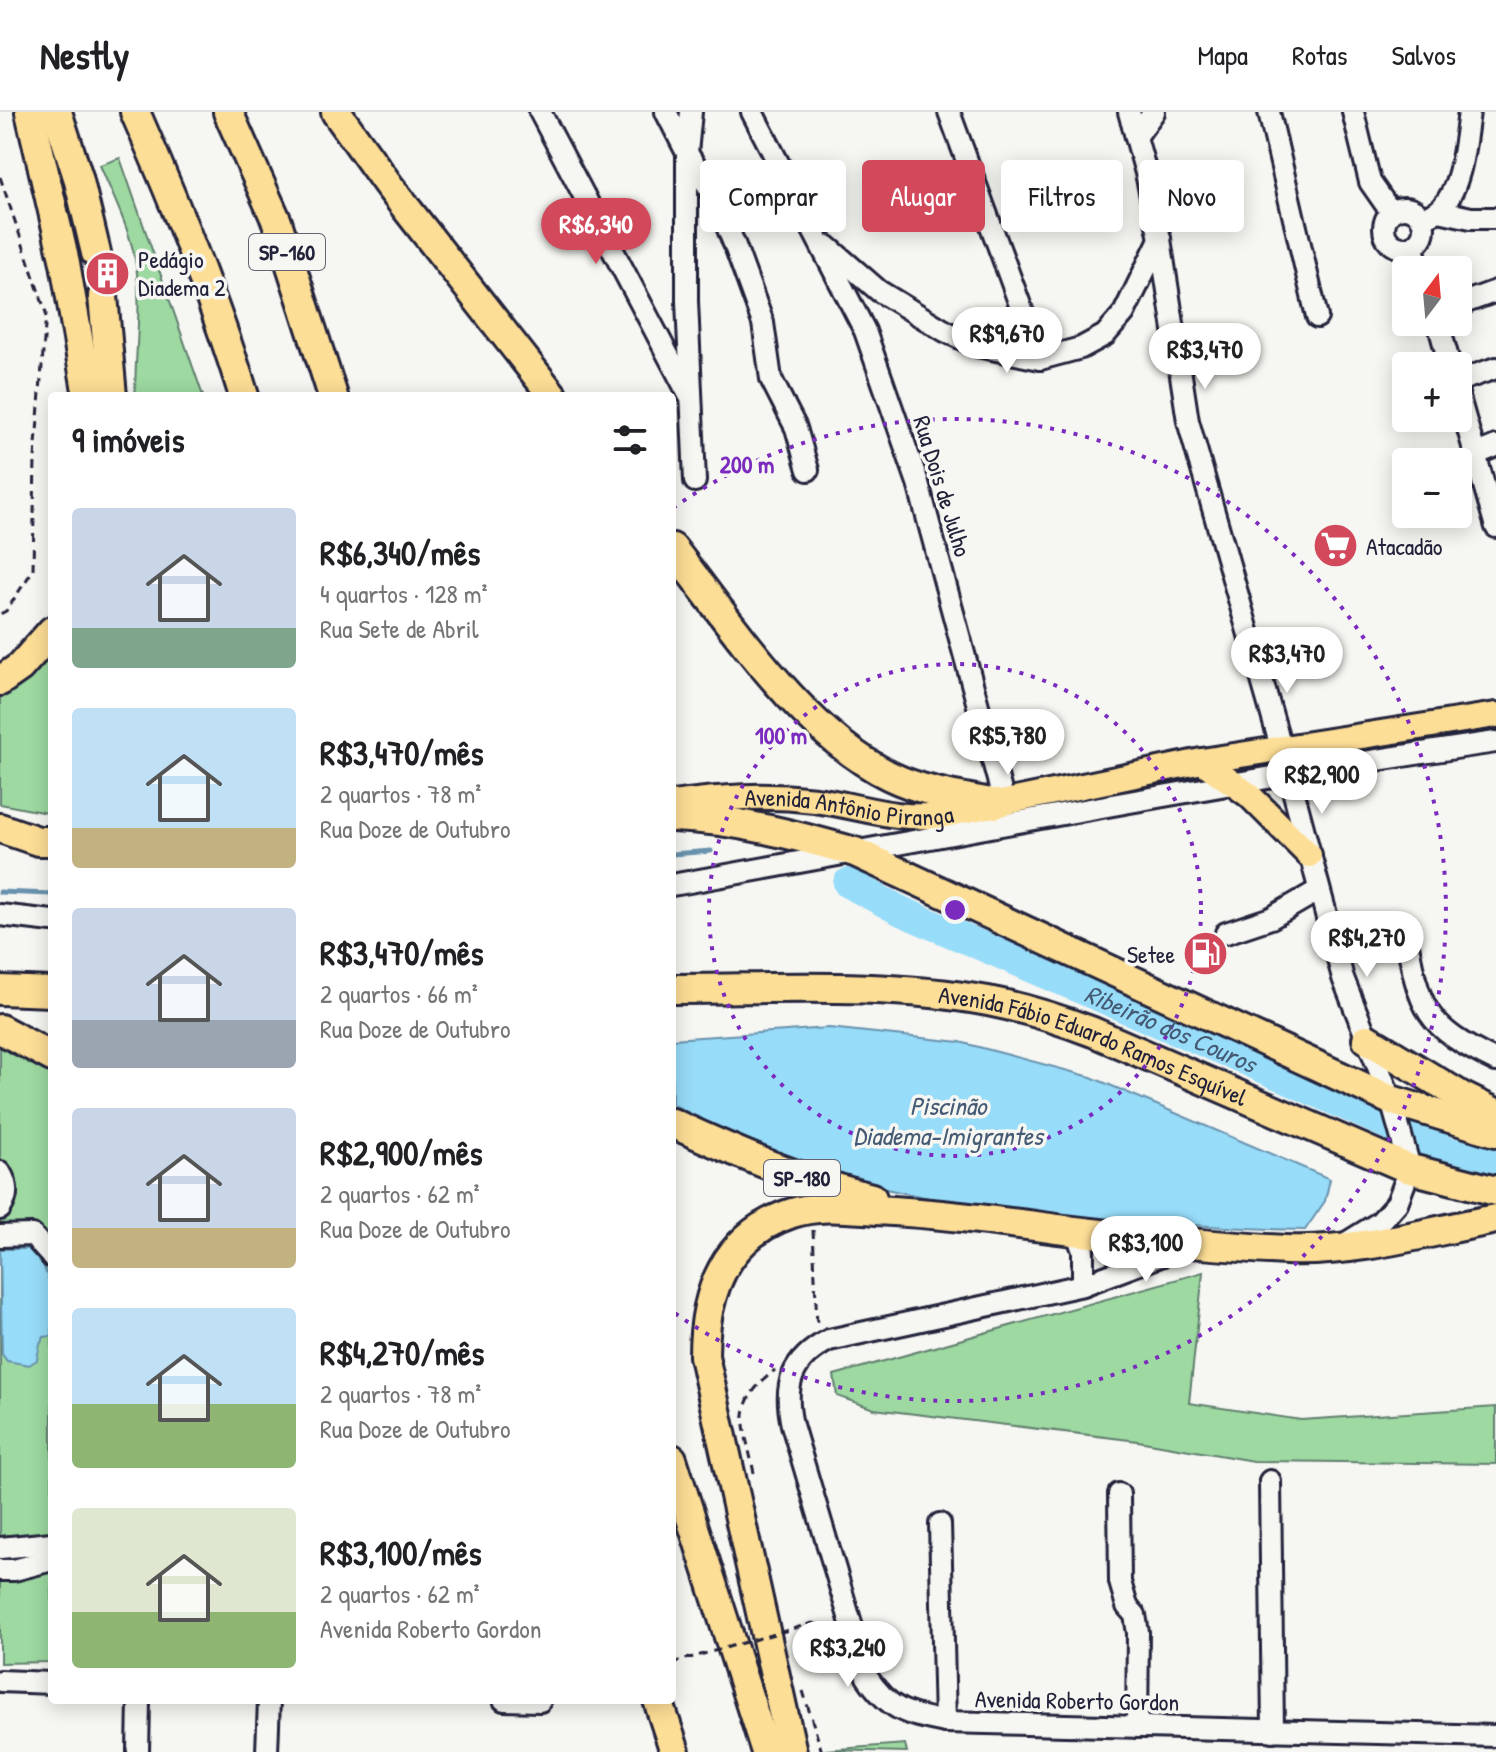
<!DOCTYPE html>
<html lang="pt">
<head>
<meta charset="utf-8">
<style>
	:root { --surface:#fff; --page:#f2f2f2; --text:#202124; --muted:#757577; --line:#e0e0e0; --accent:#d1495b }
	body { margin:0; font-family:"Patrick Hand",sans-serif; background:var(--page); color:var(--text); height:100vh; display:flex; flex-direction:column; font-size:30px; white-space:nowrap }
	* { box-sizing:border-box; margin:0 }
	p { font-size:26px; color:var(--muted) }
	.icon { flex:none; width:44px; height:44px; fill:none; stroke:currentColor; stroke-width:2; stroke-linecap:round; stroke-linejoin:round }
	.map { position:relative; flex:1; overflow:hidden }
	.drawer { position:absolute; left:48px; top:280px; width:628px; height:1312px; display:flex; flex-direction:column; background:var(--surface); border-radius:8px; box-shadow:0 4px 20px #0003 }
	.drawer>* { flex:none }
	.banner { position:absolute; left:700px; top:48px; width:676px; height:72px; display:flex; gap:16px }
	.needle { width:52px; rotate:16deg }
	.controls { position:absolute; left:1392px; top:144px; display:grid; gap:16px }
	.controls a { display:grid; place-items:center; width:80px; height:80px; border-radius:8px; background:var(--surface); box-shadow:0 4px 20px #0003; font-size:40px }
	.price { position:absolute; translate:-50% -68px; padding:0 18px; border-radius:28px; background:#fff; color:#222; font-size:26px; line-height:52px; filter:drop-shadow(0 2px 4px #0008) }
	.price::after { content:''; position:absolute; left:50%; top:48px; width:24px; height:18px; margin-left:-12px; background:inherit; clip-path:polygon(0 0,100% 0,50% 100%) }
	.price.selected { background:var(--accent); color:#fff }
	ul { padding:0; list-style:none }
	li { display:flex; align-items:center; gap:24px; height:200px; padding:0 24px }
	li span { display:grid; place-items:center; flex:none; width:224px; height:160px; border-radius:8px; color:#555 }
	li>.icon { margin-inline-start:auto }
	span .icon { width:96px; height:96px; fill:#fffc; stroke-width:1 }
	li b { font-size:34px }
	h2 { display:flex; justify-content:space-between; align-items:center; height:96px; padding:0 24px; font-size:34px }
	.tag { padding:0 28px; border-radius:8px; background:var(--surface); box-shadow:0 4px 20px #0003; font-size:28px; line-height:72px }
	.tag.selected { background:var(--accent); color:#fff }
	header { display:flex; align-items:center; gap:48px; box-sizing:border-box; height:112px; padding:0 40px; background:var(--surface); border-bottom:2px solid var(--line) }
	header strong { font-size:38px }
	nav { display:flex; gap:44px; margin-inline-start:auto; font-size:28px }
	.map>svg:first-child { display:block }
</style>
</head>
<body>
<header>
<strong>Nestly</strong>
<nav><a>Mapa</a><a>Rotas</a><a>Salvos</a></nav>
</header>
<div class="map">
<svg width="1496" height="1640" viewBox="0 0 1496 1640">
	<rect width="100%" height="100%" fill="#f6f6f2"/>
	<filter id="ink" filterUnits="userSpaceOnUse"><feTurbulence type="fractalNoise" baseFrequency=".0125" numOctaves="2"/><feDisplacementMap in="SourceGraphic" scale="16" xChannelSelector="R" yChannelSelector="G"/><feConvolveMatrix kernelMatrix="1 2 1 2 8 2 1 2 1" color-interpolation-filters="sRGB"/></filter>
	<g filter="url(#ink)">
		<!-- green -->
		<g fill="#9dd9a1" stroke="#607e6e" stroke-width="2">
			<path d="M120,46L203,284H135C135,241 142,196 136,153C131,119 113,85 100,53Z"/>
			<polygon points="52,542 52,702 0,692 0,586"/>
			<polygon points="0,934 52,954 52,1550 0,1551"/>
			<polygon points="1203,1160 1189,1291 1301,1308 1496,1295 1496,1352 1253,1349 1138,1329 874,1297 837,1284 834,1263"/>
			<polygon points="905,1632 907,1640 825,1638"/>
		</g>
		<!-- water -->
		<g fill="#97dcf9" stroke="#6892ad" stroke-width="2">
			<path d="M829,916L960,930L1091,965L1330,1067L1325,1089L1305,1118C1237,1117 1171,1112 1104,1107C988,1098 867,1082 758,1038C729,1026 700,1007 672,992V927Z"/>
			<polygon points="0,1137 37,1137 52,1177 52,1224 44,1225 40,1232 37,1248 29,1253 7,1249 2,1242"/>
		</g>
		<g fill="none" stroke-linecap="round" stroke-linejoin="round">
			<!-- stream -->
			<g stroke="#6892ad" stroke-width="5">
				<polyline points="672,742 711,739"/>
				<polyline points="0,780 52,782"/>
			</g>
			<!-- river -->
			<path stroke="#97dcf9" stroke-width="30" id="s1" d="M848,771L901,799L1243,947L1446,1039L1496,1051"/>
			<!-- highway-tunnel -->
			<polyline stroke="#cccccd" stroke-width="28" stroke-dasharray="28 14" stroke-linecap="butt" points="96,141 103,184"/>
			<defs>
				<g id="minor">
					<polyline points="540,0 689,283"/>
					<polyline points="666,0 687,41 715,85 735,134 763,211 771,267 796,316 808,358"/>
					<polyline points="691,0 687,41 687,189 695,369"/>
					<polyline points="752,0 865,219 918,371 1004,690"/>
					<polyline points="949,0 1040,247"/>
					<polyline points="1129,0 1146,61 1160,127 1188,309 1289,663 1343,866 1391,988 1407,1045 1405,1070 1397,1091 1380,1110 1343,1133"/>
					<polyline points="1269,0 1317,205"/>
					<polyline points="1353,0 1370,70 1391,100"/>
					<polyline points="1136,25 1154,0"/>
					<circle cx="1404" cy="116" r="20"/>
					<polyline points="1439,99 1471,106 1496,106"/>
					<path d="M1422,106C1427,104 1435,102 1439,98C1462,78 1465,28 1469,0"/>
					<polyline points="827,134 879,179 945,219 977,234 1040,247 1081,236 1105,223 1124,201 1160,127"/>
					<polyline points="1412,134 1420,158"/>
					<polyline points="1458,193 1496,179"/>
					<polyline points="1438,210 1450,254"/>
					<polyline points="1458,269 1496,256"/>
					<polyline points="1458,282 1496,415"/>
					<polyline points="1474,343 1496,334"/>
					<path d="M672,773C946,724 1220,670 1496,630"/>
					<polyline points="0,803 52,809"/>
					<polyline points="1226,821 1271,806 1319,778"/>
					<path d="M1406,822C1419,897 1425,915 1496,949"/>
					<path d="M0,1060C8,1073 9,1084 0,1097"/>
					<polyline points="1076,1119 1083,1139 1083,1173"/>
					<polyline points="0,1124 32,1123 52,1145"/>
					<path d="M1187,1134L1083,1173L829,1228C791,1248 783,1273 792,1313L867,1565C890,1599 906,1602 945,1610L1496,1624"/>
					<polyline points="1270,1369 1273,1619"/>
					<polyline points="1119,1382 1120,1470 1127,1494 1135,1503 1138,1521 1137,1615"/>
					<polyline points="940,1412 945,1610"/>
					<polyline points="0,1436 52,1431"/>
					<polyline points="0,1458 14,1458 52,1448"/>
					<polyline points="0,1569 52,1571"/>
					<polyline points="504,1588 540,1589"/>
					<polyline points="138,1640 139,1588"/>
					<polyline points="267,1640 269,1588"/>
				</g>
				<g id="major">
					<polyline points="1202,649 1249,683 1309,743"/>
					<path id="s2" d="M672,692C722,685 765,682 815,688C862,694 893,709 944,703L1202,649L1496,603"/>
				</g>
				<g id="highway">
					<polyline points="30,0 65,151 88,284"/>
					<polyline points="57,0 78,65 96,141"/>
					<path d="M135,0C176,93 214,187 244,284"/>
					<polyline points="228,0 277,110 333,284"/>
					<polyline points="336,0 389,74 553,284"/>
					<polyline points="103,184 112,284"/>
					<path d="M672,436C731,511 803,622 890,664C923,680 960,685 996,692"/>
					<polyline points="0,569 20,555 52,519"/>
					<path d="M672,705C735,707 795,723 855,740L1391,988L1496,1020"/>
					<polyline points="0,716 38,729 52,729"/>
					<path id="s3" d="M672,877C777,877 884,870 988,889C1024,896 1059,907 1093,920L1407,1056L1496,1079"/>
					<polyline points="0,878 52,880"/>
					<polyline points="0,917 52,945"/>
					<polyline points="1367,927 1461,984 1496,1001"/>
					<path d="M672,1011C737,1041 802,1069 872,1086"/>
					<polyline points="672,1347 766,1640"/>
					<polyline points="658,1588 675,1640"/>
					<path d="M792,1640L704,1244C704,1180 725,1123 792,1101C819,1092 848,1096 876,1098C937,1101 997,1109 1057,1117C1133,1126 1210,1134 1286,1138C1356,1141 1428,1120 1496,1107"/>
				</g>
			</defs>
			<!-- minor casing -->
			<use href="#minor" stroke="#22223b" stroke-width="26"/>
			<!-- major casing -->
			<use href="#major" stroke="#22223b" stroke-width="30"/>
			<!-- highway casing -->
			<use href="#highway" stroke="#22223b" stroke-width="34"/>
			<!-- path -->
			<g stroke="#22223b" stroke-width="3" stroke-dasharray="8 6" stroke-linecap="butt">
				<polyline points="0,65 46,201 35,346 33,458 6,499 0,502"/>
				<polyline points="813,1118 817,1214"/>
				<path d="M754,1361C744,1311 730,1294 775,1258"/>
				<polyline points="813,1511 836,1519"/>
				<polyline points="803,1579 822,1640"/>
			</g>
			<!-- minor -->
			<use href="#minor" stroke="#f6f6f2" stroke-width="20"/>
			<!-- major -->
			<use href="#major" stroke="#fdde96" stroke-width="24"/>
			<!-- highway -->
			<use href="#highway" stroke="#fdde96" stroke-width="28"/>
			<!-- path-bridge -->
			<polyline stroke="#22223b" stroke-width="3" stroke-dasharray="8 6" stroke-linecap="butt" points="672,1551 813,1511"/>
		</g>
	</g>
	<!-- distance rings -->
	<g fill="none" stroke="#7b2cbf" stroke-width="4" stroke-dasharray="4 8">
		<circle cx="955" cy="798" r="246"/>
		<path d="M673 396A491 491 0 1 1 673 1200"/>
	</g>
	<!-- icons -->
	<defs>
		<symbol id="building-disc" viewBox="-11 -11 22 22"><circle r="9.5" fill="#d1495b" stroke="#f6f6f2"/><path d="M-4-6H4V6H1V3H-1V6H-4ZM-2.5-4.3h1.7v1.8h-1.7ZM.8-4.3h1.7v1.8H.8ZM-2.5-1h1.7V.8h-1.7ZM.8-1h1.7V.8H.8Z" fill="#fff"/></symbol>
		<symbol id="supermarket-disc" viewBox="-11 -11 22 22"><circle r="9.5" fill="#d1495b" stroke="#f6f6f2"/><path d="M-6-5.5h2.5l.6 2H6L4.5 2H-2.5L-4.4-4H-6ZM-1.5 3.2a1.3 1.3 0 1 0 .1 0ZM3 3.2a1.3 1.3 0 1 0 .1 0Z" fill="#fff"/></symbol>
		<symbol id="fuel-disc" viewBox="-11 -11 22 22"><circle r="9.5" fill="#d1495b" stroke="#f6f6f2"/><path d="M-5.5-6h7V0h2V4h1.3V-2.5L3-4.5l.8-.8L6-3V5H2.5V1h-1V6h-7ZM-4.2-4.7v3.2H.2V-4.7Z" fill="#fff"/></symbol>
	</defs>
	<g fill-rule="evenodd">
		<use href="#building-disc" x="82" y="136" width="51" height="51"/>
		<use href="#supermarket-disc" x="1310" y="408" width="51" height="51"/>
		<use href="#fuel-disc" x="1180" y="816" width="51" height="51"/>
	</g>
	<g text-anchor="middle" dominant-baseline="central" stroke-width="7" stroke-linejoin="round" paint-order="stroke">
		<!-- shield labels -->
		<g fill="#f6f6f2" stroke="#626272" stroke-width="2">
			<rect x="249" y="122" width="76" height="36" rx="6"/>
			<rect x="764" y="1048" width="76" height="36" rx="6"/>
		</g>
		<g font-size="22" font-weight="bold" fill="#22223b">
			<text x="287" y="140">SP-160</text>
			<text x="802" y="1066">SP-180</text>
		</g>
		<!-- poi labels -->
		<g font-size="24" fill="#22223b" stroke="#f6f6f2" text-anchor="start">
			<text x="138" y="147">Pedágio<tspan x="138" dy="28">Diadema 2</tspan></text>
			<text x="1366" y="434">Atacadão</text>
			<text x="1175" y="842" text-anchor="end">Setee</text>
		</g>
		<!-- street labels -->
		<g font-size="24" fill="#22223b" stroke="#f6f6f2">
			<text transform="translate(943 374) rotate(73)">Rua Dois de Julho</text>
			<text stroke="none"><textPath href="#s2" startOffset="178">Avenida Antônio Piranga</textPath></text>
			<text stroke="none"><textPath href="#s3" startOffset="430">Avenida Fábio Eduardo Ramos Esquível</textPath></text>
			<text transform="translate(1077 1588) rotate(1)">Avenida Roberto Gordon</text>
		</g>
		<!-- water labels -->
		<g font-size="26" font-style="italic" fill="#455a74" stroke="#f6f6f2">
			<text stroke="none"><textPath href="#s1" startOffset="354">Ribeirão dos Couros</textPath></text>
			<text x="948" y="993">Piscinão<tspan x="948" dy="30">Diadema-Imigrantes</tspan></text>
		</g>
	</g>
	<circle cx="955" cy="798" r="12" fill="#7b2cbf" stroke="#f6f6f2" stroke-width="4"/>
	<g font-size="24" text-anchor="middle" font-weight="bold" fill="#7b2cbf" stroke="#f6f6f2" stroke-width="7" stroke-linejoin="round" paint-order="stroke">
		<text x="747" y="361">200 m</text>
		<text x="781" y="632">100 m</text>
	</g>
</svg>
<div class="controls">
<a><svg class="needle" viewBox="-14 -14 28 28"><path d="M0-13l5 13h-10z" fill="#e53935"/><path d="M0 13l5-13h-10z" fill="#757577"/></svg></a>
<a>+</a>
<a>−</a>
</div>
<b class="price selected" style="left:596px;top:154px">R$6,340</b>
<b class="price" style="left:1007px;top:263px">R$9,670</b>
<b class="price" style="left:1205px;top:279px">R$3,470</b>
<b class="price" style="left:1287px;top:583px">R$3,470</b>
<b class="price" style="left:1008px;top:665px">R$5,780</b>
<b class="price" style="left:1322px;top:704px">R$2,900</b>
<b class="price" style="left:1367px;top:867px">R$4,270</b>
<b class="price" style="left:1146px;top:1172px">R$3,100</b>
<b class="price" style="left:848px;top:1577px">R$3,240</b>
<div class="banner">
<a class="tag">Comprar</a>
<a class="tag selected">Alugar</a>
<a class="tag">Filtros</a>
<a class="tag">Novo</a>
</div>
<section class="drawer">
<h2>9 imóveis<svg class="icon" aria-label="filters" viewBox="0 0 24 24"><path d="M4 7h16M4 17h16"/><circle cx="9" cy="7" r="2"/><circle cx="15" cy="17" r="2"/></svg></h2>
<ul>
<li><span style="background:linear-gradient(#c9d6e8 75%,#7fa58c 0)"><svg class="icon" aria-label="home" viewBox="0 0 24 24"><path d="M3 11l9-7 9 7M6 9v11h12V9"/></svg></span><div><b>R$6,340/mês</b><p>4 quartos · 128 m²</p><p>Rua Sete de Abril</p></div></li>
<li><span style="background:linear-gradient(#bfe0f5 75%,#c2b280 0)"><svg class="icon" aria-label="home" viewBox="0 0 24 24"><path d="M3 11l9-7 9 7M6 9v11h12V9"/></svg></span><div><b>R$3,470/mês</b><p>2 quartos · 78 m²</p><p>Rua Doze de Outubro</p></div></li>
<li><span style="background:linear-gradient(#c9d6e8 70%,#9aa5b1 0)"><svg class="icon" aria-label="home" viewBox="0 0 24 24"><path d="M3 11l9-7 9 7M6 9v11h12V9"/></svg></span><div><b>R$3,470/mês</b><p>2 quartos · 66 m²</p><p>Rua Doze de Outubro</p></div></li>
<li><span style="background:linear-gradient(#c9d6e8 75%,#c2b280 0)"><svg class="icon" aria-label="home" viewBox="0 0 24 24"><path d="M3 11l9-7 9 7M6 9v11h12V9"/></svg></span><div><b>R$2,900/mês</b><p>2 quartos · 62 m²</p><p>Rua Doze de Outubro</p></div></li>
<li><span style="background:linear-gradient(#bfe0f5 60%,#8fb573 0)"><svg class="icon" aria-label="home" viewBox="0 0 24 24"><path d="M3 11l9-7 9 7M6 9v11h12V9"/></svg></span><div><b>R$4,270/mês</b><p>2 quartos · 78 m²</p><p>Rua Doze de Outubro</p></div></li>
<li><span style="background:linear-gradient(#dfe7d0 65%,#8fb573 0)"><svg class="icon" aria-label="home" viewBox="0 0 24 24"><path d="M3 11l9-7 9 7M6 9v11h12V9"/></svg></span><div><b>R$3,100/mês</b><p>2 quartos · 62 m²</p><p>Avenida Roberto Gordon</p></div></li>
</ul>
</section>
</div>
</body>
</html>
